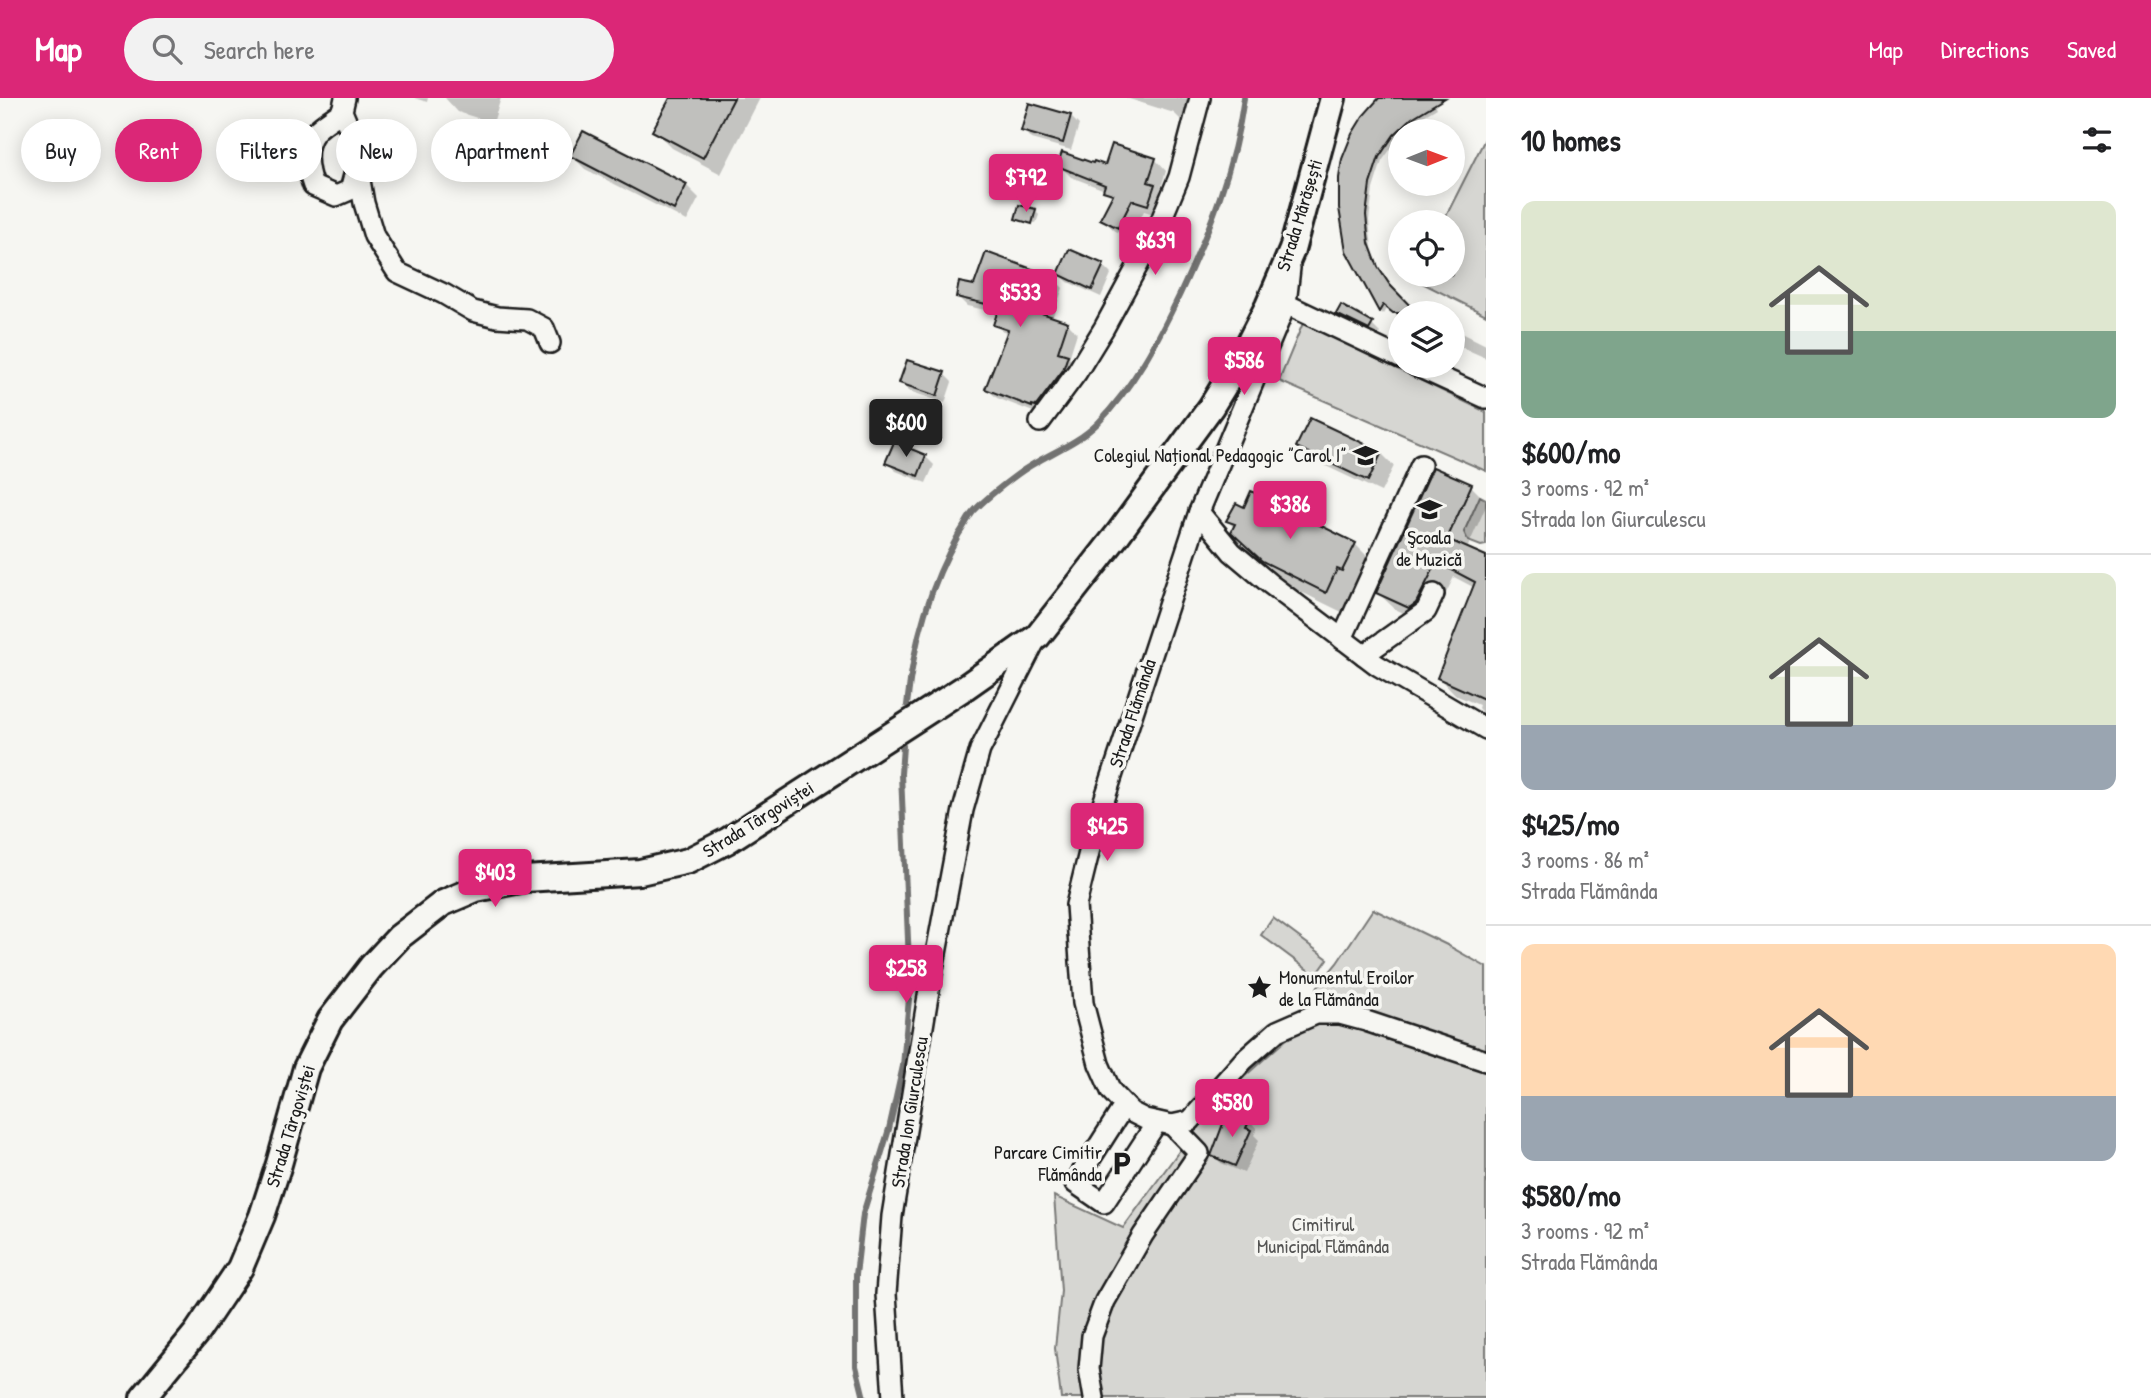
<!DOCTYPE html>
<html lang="en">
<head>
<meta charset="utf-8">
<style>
	:root { --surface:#fff; --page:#f2f2f2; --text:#202124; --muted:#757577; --line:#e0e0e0; --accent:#db2777 }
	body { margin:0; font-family:"Patrick Hand",sans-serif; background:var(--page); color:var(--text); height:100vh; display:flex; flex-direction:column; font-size:26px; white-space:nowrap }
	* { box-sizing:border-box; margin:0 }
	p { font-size:23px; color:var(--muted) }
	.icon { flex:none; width:38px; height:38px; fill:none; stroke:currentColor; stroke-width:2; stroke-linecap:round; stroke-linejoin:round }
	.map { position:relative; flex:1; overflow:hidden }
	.sheet { display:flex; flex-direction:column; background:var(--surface); width:665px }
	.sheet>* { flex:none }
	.top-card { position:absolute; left:21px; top:21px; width:665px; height:63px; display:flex; gap:14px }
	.needle { width:46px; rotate:89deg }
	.tools { position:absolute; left:1388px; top:21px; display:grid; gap:14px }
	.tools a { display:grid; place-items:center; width:77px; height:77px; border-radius:50%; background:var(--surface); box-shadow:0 4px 18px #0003; font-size:35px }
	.price { position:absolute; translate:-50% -60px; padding:0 16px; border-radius:7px; background:var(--accent); color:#fff; font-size:23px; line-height:46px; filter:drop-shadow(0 2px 4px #0008) }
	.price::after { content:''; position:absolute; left:50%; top:42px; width:21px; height:16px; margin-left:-10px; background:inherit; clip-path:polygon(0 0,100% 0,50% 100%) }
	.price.on { background:#222; color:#fff }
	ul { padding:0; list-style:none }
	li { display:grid; align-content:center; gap:14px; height:371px; padding:0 35px }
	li+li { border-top:2px solid var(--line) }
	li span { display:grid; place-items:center; height:217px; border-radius:14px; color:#555 }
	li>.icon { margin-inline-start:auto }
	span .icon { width:126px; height:126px; fill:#fffc; stroke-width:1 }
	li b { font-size:30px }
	h2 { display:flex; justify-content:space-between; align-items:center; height:84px; padding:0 35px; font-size:30px }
	.pill { padding:0 24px; border-radius:32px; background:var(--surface); box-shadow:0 4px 18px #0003; font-size:24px; line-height:63px }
	.pill.on { background:var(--accent); color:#fff }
	header { display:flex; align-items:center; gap:42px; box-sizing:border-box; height:98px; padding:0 35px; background:var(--accent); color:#fff }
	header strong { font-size:33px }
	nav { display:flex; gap:38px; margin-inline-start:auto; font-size:24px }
	.search { width:490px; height:63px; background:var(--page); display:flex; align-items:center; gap:18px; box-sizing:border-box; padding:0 24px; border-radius:38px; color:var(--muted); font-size:26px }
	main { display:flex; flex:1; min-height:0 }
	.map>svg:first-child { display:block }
</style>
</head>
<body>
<header>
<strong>Map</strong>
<div class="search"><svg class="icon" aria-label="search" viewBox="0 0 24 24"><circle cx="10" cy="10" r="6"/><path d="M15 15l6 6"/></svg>Search here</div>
<nav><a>Map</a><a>Directions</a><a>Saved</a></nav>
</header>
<main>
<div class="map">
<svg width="1486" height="1300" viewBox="0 0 1486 1300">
	<rect width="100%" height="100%" fill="#f6f6f2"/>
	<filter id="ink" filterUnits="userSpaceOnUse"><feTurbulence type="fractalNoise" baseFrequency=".0143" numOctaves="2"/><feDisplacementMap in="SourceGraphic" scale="14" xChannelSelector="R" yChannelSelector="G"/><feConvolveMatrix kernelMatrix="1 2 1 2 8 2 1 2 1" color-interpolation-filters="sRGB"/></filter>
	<g filter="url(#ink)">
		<!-- green -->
		<g fill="#d6d6d2" stroke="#797977" stroke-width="2">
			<polygon points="1486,39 1486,217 1414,181 1417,177 1452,177 1452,124 1443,124"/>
			<polygon points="1303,225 1486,314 1486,373 1279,283"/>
			<polygon points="1480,398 1486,401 1486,447 1481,448 1468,443 1464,434"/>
			<polygon points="1373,811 1447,847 1486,869 1486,1300 1061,1300 1055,1250 1061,1193 1054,1098 1123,1130 1182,1049 1225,996 1290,938 1306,917 1318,888 1337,865"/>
			<polygon points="1273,820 1328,861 1316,878 1261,837"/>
		</g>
		<!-- shadow -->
		<g fill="#0003">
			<polygon points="414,0 428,0 427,4"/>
			<polygon points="445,0 501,0 493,25 458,14"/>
			<polygon points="672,0 760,0 721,76 672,50 655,33"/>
			<polygon points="1126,0 1208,0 1184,25 1174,15"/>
			<polygon points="1381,0 1433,0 1437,10 1415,23 1405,33 1400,33 1400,38 1382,63 1373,91 1369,122 1372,150 1381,174 1406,206 1424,215 1400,215 1400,220 1387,209 1383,216 1380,213 1347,152"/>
			<polygon points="1070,18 1079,27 1071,52 1031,41 1023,32"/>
			<polygon points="572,58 686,87 699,100 687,123 585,71"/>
			<polygon points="1155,61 1166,73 1160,93 1166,99 1160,118 1144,113 1130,141 1114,132 1102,121 1113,100 1105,92 1071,79 1059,67 1107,69"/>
			<polygon points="1035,113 1039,117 1036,125 1017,121"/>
			<polygon points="1103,168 1111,176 1101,199 1068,184 1060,176"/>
			<polygon points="1053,180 1063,190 1052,220 1067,225 1077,235 1069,260 1077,269 1041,317 997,300 987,291 1008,237 995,227 999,215 967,208 957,198 975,189"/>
			<polygon points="1338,216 1372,227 1380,235 1378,239 1347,224"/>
			<polygon points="1452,230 1486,247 1486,260 1452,245"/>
			<polygon points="944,276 952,284 945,305 909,293 901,285"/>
			<polygon points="1298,348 1381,355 1394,368 1381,394 1311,361"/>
			<polygon points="925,358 934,367 926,385 896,373 887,365"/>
			<polygon points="1471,388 1486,403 1486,408 1467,451 1486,460 1486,619 1478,610 1479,607 1455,597 1439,580 1475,490 1454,479 1433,521 1427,526 1395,511 1378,495"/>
			<polygon points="1228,423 1355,446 1381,472 1352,519 1289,488 1259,459"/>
			<polygon points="1249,1022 1257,1031 1254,1037 1259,1042 1244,1075 1221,1065 1213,1057 1233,1023"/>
		</g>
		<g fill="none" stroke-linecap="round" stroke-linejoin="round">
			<!-- stream -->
			<g stroke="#727271" stroke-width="6">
				<path d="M907,607C913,548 929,488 959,436C964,429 968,420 973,414C986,400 1003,387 1018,376C1043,357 1075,348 1098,325C1134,288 1158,242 1180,196C1210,131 1234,71 1244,0"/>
				<polyline points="864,1300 856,1268 856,1177 863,1116 889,1031 903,968 910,889 901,676 903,648"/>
			</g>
		</g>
		<!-- building -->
		<g fill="#c0c0bd" stroke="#1c1c1c" stroke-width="2">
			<polygon points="670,0 734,0 703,60 652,33"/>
			<polygon points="1379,0 1445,0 1412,20 1394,37 1379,59 1370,86 1366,117 1369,145 1378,169 1390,187 1417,215 1393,215 1383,207 1379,214 1346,153 1339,110 1339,80 1342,61 1352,36 1363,18"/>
			<polygon points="1029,5 1071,17 1063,45 1021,33"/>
			<polygon points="583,33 687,86 674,112 570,58"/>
			<polygon points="1112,46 1156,60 1148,84 1155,86 1148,107 1132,102 1118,130 1100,121 1113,96 1103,93 1105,87 1057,68 1062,54 1093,65 1094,63 1105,67"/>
			<polygon points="1019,107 1036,111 1032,126 1015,121"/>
			<polygon points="1069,151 1104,166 1092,192 1058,176"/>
			<polygon points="986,154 1054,179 1041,215 1068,224 1058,254 1068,257 1063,272 1036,308 1032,307 1032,309 985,291 1008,232 993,227 999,209 956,199 959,184 974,187"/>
			<polygon points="1341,207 1373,225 1369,232 1336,216"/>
			<polygon points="907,262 945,274 937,298 899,285"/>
			<polygon points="1310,320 1382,354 1368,383 1296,349"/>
			<polygon points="894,344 926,357 918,378 885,365"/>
			<polygon points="1433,369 1472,386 1447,441 1486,458 1486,602 1437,580 1475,484 1437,464 1416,505 1409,510 1376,495"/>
			<polygon points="1251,393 1356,445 1342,473 1337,471 1326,495 1262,463 1231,434 1235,426 1226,423 1236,405 1244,409"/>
			<polygon points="1235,1015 1250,1021 1246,1030 1251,1032 1235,1068 1211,1058 1226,1018 1232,1021"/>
		</g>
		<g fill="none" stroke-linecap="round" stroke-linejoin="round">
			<defs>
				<g id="minor">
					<polyline points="345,0 342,13 352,37 364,105 374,138 397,174 444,196 473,213 497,219 527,221 544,230 550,245"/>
					<path d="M342,13C334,20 322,26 315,34C303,49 307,72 313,88L336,98L350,92L356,70"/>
					<polyline points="1290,170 1286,206 1199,414 1095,730 1076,807 1083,905 1099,966 1111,993 1131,1014 1145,1021 1172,1027 1190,1023 1243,963 1277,933 1316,916 1340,916 1366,923 1486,963"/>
					<polyline points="1286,206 1400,260"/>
					<polyline points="1416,268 1486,300"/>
					<polyline points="1040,324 1077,274 1104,230 1157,132 1179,79 1200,0"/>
					<polyline points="1199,414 1232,454 1270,486 1377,567 1486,631"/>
					<polyline points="1342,541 1421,367"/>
					<polyline points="1364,557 1426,513 1434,496"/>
					<polyline points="1124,1008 1075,1085 1104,1105 1157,1024"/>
					<polyline points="893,1300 886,1196 892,1118 928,898 963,712 980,652 1037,539"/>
					<polyline points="1094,1300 1089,1271 1092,1238 1105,1203 1143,1137 1199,1055 1172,1027"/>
				</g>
				<polyline id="major" points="143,1300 197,1234 240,1170 262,1118 279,1066 306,970 330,922 371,869 399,839 443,805 476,791 525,781 640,774 688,763 727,743 964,590 1038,538 1118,436 1211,309 1243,257 1268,208 1292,152 1333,0"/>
			</defs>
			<!-- minor casing -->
			<use href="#minor" stroke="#1c1c1c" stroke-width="24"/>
			<!-- major casing -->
			<use href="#major" stroke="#1c1c1c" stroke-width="30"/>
			<!-- minor -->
			<use href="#minor" stroke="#f6f6f2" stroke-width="19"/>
			<!-- major -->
			<use href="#major" stroke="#f6f6f2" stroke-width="24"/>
		</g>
	</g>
	<!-- icons -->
	<defs>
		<symbol id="university-bare" viewBox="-9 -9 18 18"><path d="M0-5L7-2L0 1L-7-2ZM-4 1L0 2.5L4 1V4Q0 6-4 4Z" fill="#1c1c1c" stroke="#f6f6f2" stroke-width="2.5" paint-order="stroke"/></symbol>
		<symbol id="school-bare" viewBox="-9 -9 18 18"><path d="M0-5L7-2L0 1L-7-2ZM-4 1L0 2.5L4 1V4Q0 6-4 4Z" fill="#1c1c1c" stroke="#f6f6f2" stroke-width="2.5" paint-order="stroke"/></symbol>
		<symbol id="sight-bare" viewBox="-9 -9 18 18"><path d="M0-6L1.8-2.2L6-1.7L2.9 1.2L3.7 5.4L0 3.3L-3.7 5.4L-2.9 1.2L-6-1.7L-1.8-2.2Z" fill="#1c1c1c" stroke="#f6f6f2" stroke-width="2.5" paint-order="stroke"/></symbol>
		<symbol id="parking-bare" viewBox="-9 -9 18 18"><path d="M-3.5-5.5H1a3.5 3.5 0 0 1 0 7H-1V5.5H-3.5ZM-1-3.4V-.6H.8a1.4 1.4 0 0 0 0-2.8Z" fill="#1c1c1c" stroke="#f6f6f2" stroke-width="2.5" paint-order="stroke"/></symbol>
	</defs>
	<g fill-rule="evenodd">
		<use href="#university-bare" x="1348" y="340" width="35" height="35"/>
		<use href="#school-bare" x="1412" y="394" width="35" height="35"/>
		<use href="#sight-bare" x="1242" y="872" width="35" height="35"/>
		<use href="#parking-bare" x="1104" y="1048" width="35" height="35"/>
	</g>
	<g text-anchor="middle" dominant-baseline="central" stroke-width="7" stroke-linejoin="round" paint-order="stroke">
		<!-- street labels -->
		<g font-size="19" fill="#1c1c1c" stroke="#f6f6f2">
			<text transform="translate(1299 117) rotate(-73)">Strada Mărășești</text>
			<text transform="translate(1132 615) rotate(-72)">Strada Flămânda</text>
			<text transform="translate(758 721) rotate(-32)">Strada Târgoviștei</text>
			<text transform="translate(909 1014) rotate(-81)">Strada Ion Giurculescu</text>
			<text transform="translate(290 1028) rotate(-73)">Strada Târgoviștei</text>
		</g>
		<!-- poi labels -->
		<g font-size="19" fill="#1c1c1c" stroke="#f6f6f2" text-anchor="end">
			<text x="1346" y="357">Colegiul Național Pedagogic ”Carol I”</text>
			<text x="1429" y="439" text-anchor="middle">Şcoala<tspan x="1429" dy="22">de Muzică</tspan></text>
			<text x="1279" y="879" text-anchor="start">Monumentul Eroilor<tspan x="1279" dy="22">de la Flămânda</tspan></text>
			<text x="1102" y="1054">Parcare Cimitir<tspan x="1102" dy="22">Flămânda</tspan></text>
		</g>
		<!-- park labels -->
		<g font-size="19" fill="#545453" stroke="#f6f6f2">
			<text x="1323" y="1126">Cimitirul<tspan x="1323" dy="22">Municipal Flămânda</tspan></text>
		</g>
	</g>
</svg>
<div class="tools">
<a><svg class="needle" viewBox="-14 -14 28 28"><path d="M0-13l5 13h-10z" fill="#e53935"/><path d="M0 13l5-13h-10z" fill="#757577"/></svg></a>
<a><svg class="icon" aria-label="locate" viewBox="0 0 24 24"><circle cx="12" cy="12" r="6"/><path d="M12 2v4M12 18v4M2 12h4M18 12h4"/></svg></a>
<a><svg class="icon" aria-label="layers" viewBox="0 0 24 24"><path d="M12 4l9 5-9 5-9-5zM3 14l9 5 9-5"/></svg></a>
</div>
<b class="price" style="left:1026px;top:116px">$792</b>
<b class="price" style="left:1155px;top:179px">$639</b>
<b class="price" style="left:1020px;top:231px">$533</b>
<b class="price" style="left:1244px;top:299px">$586</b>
<b class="price on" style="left:906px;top:361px">$600</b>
<b class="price" style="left:1290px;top:443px">$386</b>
<b class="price" style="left:1107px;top:765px">$425</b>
<b class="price" style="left:495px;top:811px">$403</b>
<b class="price" style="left:906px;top:907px">$258</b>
<b class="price" style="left:1232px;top:1041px">$580</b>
<div class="top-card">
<a class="pill">Buy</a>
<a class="pill on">Rent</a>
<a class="pill">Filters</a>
<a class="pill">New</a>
<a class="pill">Apartment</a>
</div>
</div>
<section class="sheet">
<h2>10 homes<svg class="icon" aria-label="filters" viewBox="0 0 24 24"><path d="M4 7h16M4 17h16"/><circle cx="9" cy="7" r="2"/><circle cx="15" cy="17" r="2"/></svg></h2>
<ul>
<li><span style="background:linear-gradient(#dfe7d0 60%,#7fa58c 0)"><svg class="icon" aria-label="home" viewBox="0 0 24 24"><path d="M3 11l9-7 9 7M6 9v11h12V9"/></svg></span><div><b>$600/mo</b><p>3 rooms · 92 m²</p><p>Strada Ion Giurculescu</p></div></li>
<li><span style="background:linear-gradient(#dfe7d0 70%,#9aa5b1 0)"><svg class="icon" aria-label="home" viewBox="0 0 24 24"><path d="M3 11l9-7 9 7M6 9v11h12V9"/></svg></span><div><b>$425/mo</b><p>3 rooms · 86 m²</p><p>Strada Flămânda</p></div></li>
<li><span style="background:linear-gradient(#ffd9b3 70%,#9aa5b1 0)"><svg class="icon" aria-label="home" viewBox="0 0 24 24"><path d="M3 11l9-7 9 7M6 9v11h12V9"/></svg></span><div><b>$580/mo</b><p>3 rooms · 92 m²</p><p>Strada Flămânda</p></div></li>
</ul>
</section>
</main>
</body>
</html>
